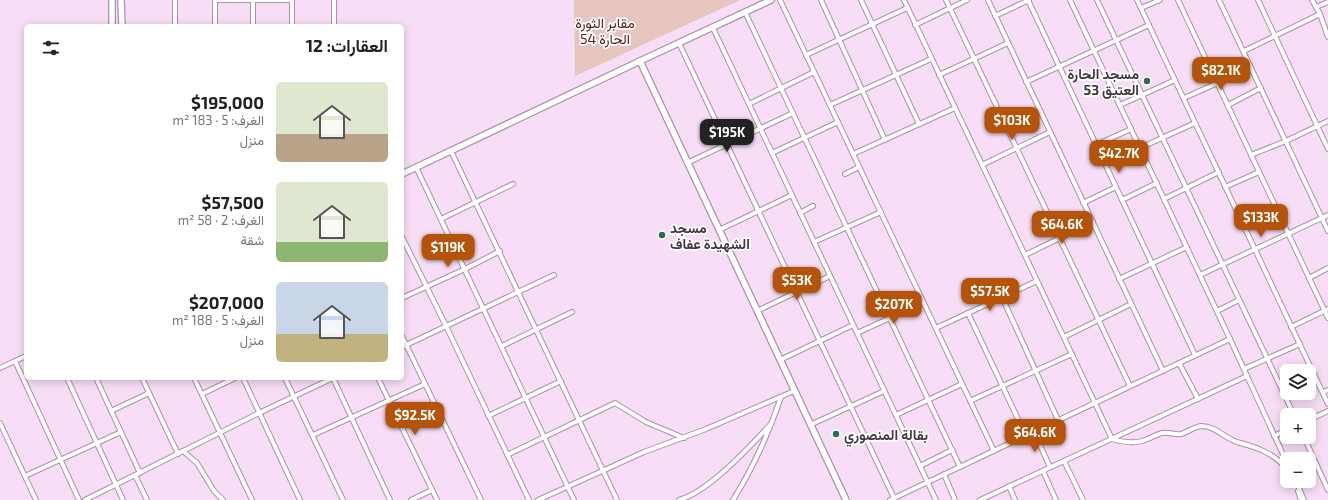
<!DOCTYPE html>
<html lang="ar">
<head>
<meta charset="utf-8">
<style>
	:root { --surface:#fff; --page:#f6f6f6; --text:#202124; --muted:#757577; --accent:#b45309 }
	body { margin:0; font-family:"Exo 2",Vazirmatn,sans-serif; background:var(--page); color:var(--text); direction:rtl; height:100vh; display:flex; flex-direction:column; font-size:15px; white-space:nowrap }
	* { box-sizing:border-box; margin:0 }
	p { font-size:13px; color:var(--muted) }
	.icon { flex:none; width:22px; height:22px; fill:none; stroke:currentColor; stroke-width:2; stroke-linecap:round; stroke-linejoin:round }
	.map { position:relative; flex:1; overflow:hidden; direction:ltr }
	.side { position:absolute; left:24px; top:24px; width:380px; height:356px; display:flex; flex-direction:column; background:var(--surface); border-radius:6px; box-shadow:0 2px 10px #0003; direction:rtl }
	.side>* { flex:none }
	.buttons { position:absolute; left:1280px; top:364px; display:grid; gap:8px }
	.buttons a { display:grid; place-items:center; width:36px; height:36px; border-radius:6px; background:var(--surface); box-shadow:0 2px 10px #0003; font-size:20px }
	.price { position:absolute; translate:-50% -34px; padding:0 9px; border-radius:8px; background:var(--accent); color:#fff; font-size:13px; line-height:26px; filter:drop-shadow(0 1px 2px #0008) }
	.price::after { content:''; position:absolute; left:50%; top:24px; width:12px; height:9px; margin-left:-6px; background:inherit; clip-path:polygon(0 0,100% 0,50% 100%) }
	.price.selected { background:#222; color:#fff }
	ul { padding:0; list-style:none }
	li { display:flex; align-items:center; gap:12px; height:100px; padding:0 16px }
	li span { display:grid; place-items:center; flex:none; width:112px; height:80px; border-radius:6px; color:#555 }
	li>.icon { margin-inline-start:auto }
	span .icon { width:48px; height:48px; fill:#fffc; stroke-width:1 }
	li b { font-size:17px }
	h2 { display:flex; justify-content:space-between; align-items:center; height:48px; padding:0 16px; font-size:17px }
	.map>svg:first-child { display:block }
</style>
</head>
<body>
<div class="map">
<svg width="1328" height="500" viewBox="0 0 1328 500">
	<rect width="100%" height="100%" fill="#f7ddf5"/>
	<!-- green -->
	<polygon fill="#e6c5bf" points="574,0 740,0 575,76"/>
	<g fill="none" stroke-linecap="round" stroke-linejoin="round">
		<defs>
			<g id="street">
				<polyline points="215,0 292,0"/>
				<polyline points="253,0 253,26"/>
				<polyline points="292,0 292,26"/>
				<polyline points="334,0 334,26"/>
				<polyline points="780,0 994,451"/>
				<polyline points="821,0 885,140"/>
				<polyline points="861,0 919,124"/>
				<path d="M904,0L1112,439C1122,442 1132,444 1142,441C1149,439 1155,435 1162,433C1169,432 1175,435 1181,434C1188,432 1194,427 1201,426C1216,426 1224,438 1237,442C1256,447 1274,453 1287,469"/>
				<polyline points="946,0 1130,386"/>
				<polyline points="988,0 1163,371"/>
				<polyline points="1028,0 1195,355"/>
				<polyline points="1070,0 1230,339 1287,463"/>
				<polyline points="1097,0 1294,415"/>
				<polyline points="1137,0 1328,404"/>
				<polyline points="1178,0 1328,318"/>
				<polyline points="1219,0 1328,231"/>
				<polyline points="1258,0 1328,149"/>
				<polyline points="1312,0 1320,14 1328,37"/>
				<polyline points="1316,7 1328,2"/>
				<polyline points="1141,8 1160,0"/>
				<polyline points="745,12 960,467"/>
				<polyline points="995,16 1029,0"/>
				<polyline points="915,25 967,0"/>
				<polyline points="175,26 175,0"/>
				<polyline points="215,26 215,0"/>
				<polyline points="713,28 936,500"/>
				<polyline points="679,43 894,498"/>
				<polyline points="1244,51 1320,14"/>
				<polyline points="806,55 907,8"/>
				<polyline points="939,75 1008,43"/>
				<polyline points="1026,82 1149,25"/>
				<polyline points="1184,98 1251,68"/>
				<polyline points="749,104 814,72"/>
				<polyline points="830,105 931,59"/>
				<polyline points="1120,105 1175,80"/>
				<polyline points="1228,105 1261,88"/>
				<polyline points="1096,145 1131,129"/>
				<polyline points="1140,148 1195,123"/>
				<polyline points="451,151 617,500"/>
				<polyline points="772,153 838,122"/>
				<polyline points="853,154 955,108"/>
				<polyline points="1251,155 1286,141 1328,121"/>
				<polyline points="687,163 793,113"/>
				<polyline points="982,165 1050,132"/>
				<polyline points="416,167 574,500"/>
				<polyline points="845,174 859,167"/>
				<polyline points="1225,187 1259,172"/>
				<polyline points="1164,199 1219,172"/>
				<polyline points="1122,200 1157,183"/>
				<polyline points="1083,203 1116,187"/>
				<polyline points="800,213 813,206"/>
				<polyline points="441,219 513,184"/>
				<polyline points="719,230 792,195"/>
				<polyline points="402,237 446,326 529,500"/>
				<polyline points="814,242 881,212"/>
				<polyline points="1025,255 1093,222"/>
				<polyline points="1200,275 1328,215"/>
				<polyline points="1309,278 1328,268"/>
				<polyline points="1119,279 1187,247"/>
				<polyline points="1002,297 1058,420"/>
				<polyline points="402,298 465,269 500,251"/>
				<polyline points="757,311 830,276"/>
				<polyline points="1217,311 1239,300"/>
				<polyline points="968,313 1026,436"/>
				<polyline points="1291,327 1328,309"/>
				<polyline points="936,328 1037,281"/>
				<polyline points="857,333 890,318 923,302"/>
				<polyline points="402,336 481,500"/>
				<polyline points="1064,337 1131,304"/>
				<polyline points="502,346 572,312"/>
				<polyline points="402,347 554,275"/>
				<polyline points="780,360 853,325"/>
				<polyline points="15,361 79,500"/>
				<polyline points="1179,363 1198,399"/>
				<polyline points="0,368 26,356"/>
				<polyline points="1244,369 1300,344"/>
				<polyline points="67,378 123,500"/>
				<polyline points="96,378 140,473"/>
				<polyline points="142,378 178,454"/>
				<polyline points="194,378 252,500"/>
				<polyline points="243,378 300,500"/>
				<polyline points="285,378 343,500"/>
				<polyline points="333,378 390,500"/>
				<polyline points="378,378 437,500"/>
				<polyline points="1323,392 1328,390"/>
				<polyline points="202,394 235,378"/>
				<polyline points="970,401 1072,354"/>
				<polyline points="111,411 149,393"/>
				<polyline points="896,415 962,384"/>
				<polyline points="488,416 561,381"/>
				<polyline points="1309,420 1328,411"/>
				<polyline points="0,423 36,500"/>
				<polyline points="810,425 884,391"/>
				<polyline points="1034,432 1050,467"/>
				<polyline points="313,435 425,384"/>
				<polyline points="1274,436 1287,430"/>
				<polyline points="1304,437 1328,490"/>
				<polyline points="183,451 197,463 214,491 223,500"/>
				<polyline points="507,455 615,403 646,422 684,438"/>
				<polyline points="1064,461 1083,500"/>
				<polyline points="920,466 952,450"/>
				<polyline points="1043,471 1056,500"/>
				<polyline points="944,474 955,500"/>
				<polyline points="135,475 147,500"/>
				<polyline points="25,476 121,432"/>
				<polyline points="1296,481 1304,500"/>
				<polyline points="1009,486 1015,500"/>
				<polyline points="1298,491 1301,500"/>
				<polyline points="85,500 259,413 333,378"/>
				<polyline points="411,500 432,490"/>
				<polyline points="538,500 644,452 706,429 794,391"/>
				<path d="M679,500C709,492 749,447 771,424"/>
				<path d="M733,500C753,468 769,433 781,397"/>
				<polyline points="890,500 1230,339"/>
				<polyline points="980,500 1247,376"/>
			</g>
			<g id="secondary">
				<polyline points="112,0 112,26"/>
				<polyline points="121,0 122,26"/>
				<polyline points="640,61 846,500"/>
				<polyline points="402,174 640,61 771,0"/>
			</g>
		</defs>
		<!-- street casing -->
		<use href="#street" stroke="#aa92a8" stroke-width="6"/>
		<!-- secondary casing -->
		<use href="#secondary" stroke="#aa92a8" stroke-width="8"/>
		<!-- street -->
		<use href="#street" stroke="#fff" stroke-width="4"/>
		<!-- secondary -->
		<use href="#secondary" stroke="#fff" stroke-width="5.5"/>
	</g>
	<!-- markers -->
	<g fill="#2b6b59" stroke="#fff" stroke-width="1.5">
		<circle cx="1147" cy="81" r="4"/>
		<circle cx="662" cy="235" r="4"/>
		<circle cx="836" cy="434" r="4"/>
	</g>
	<g text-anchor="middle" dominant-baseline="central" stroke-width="3.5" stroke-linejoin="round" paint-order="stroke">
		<!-- park labels -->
		<g font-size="14" fill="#521b13" stroke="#fff">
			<text x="605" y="22">مقابر الثورة<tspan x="605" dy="16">الحارة 54</tspan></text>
		</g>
		<!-- poi labels -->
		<g font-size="14" font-weight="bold" fill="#40363f" stroke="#fff" text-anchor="start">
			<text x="1139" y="73" text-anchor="end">مسجد الحارة<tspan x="1139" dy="16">53 العتيق</tspan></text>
			<text x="670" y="227">مسجد<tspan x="670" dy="16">الشهيدة عفاف</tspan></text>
			<text x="844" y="434">بقالة المنصوري</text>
		</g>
	</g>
</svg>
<div class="buttons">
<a><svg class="icon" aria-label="layers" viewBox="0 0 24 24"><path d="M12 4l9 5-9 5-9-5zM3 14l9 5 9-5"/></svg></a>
<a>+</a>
<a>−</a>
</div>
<b class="price" style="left:1221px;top:91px">$82.1K</b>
<b class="price" style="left:1012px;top:141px">$103K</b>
<b class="price selected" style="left:727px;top:153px">$195K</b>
<b class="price" style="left:1119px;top:174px">$42.7K</b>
<b class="price" style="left:1261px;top:238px">$133K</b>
<b class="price" style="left:1062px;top:245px">$64.6K</b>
<b class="price" style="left:448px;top:268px">$119K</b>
<b class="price" style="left:797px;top:301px">$53K</b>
<b class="price" style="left:990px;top:312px">$57.5K</b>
<b class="price" style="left:894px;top:325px">$207K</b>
<b class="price" style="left:415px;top:436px">$92.5K</b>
<b class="price" style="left:1035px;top:453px">$64.6K</b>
<section class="side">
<h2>العقارات: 12<svg class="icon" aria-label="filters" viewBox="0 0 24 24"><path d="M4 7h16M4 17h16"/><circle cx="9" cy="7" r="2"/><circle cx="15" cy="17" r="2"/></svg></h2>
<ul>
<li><span style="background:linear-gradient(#dfe7d0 65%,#b9a48a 0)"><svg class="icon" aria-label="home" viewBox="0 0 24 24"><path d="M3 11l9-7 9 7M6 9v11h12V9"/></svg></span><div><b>$195,000</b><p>الغرف: 5 · 183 m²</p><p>منزل</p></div></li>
<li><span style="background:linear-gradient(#dfe7d0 75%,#8fb573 0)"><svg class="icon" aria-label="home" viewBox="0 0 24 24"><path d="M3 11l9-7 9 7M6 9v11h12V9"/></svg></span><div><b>$57,500</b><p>الغرف: 2 · 58 m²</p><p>شقة</p></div></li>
<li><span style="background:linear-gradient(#c9d6e8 65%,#c2b280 0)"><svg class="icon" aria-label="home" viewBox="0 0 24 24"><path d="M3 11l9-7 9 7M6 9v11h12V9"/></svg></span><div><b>$207,000</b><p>الغرف: 5 · 188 m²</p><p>منزل</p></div></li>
</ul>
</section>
</div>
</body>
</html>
